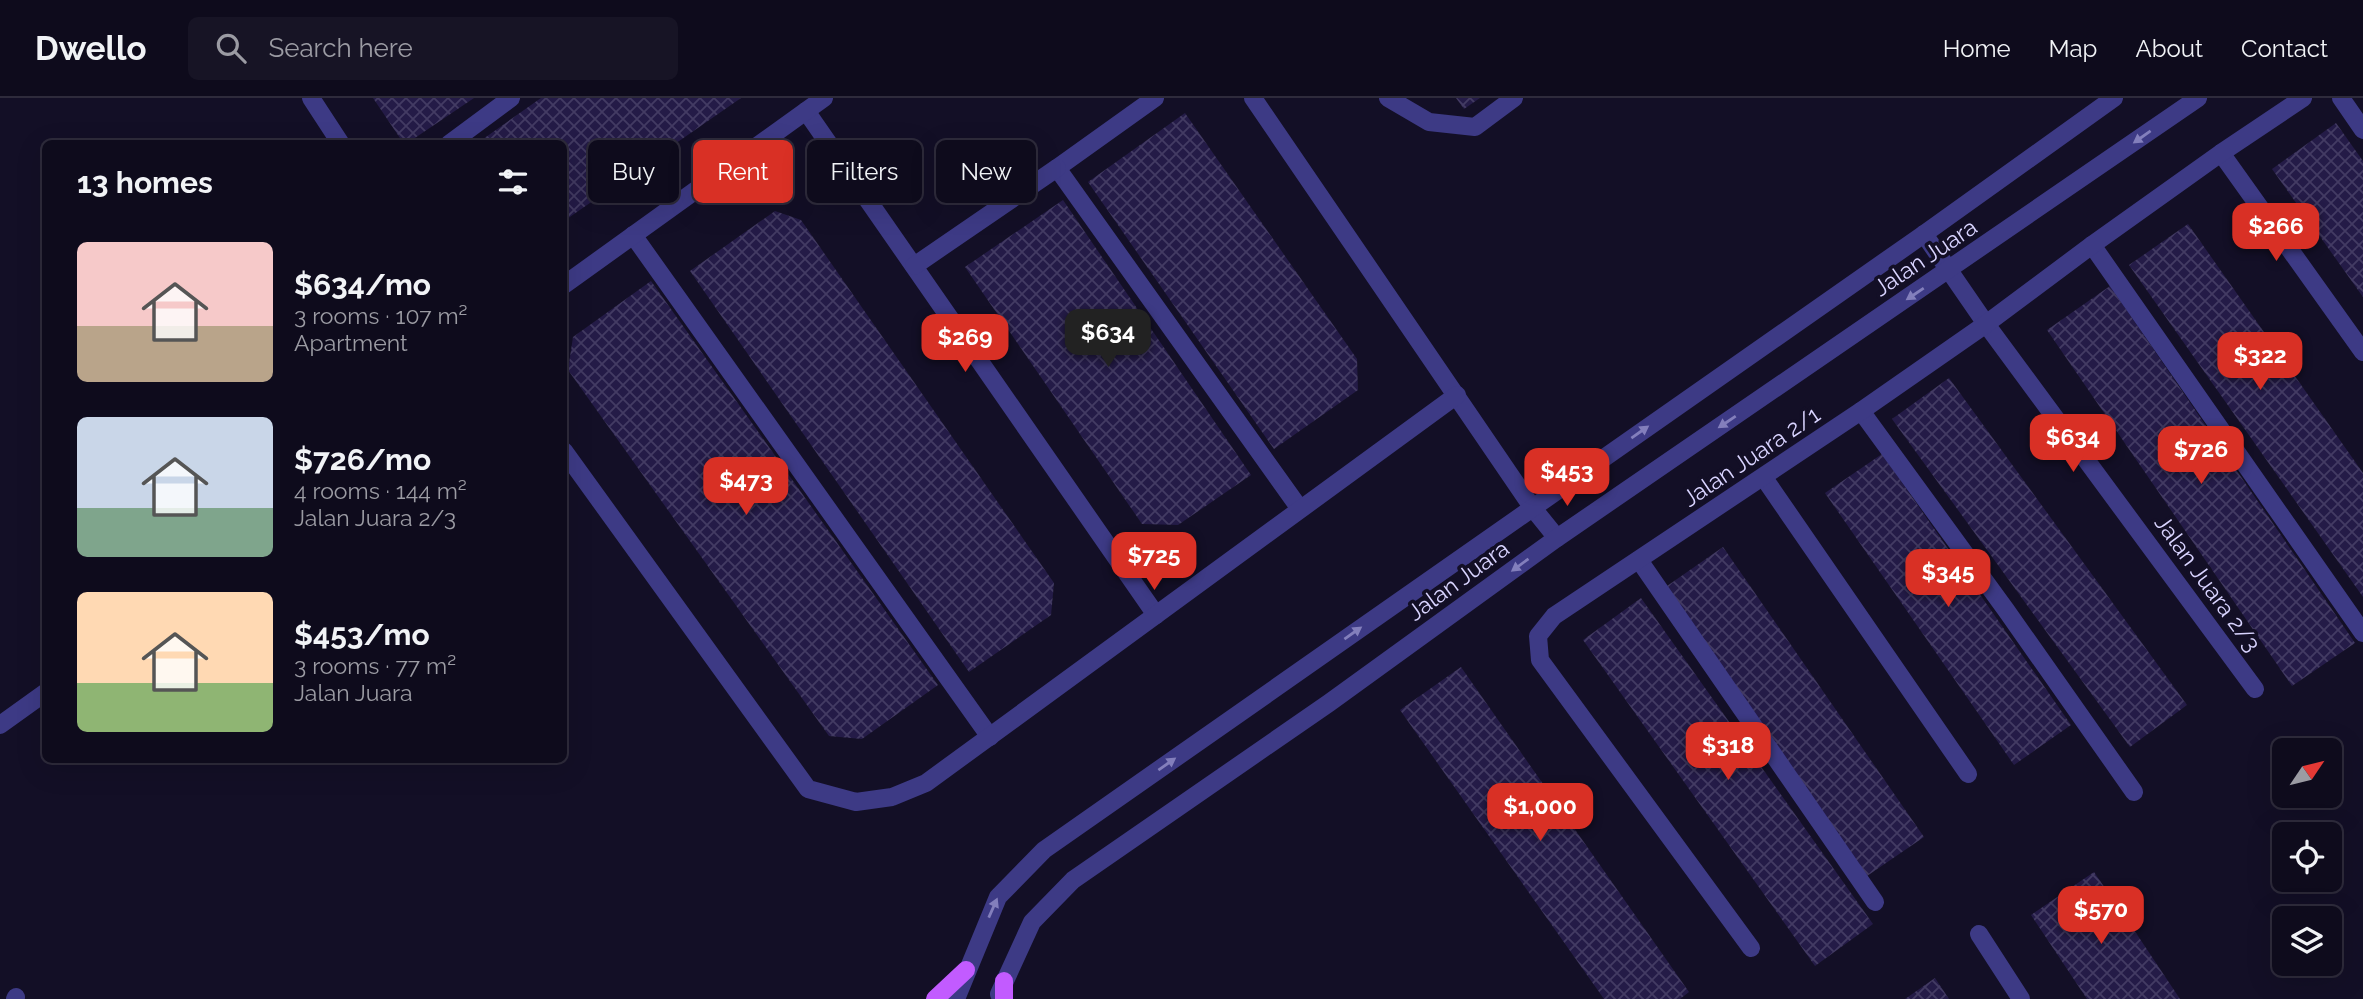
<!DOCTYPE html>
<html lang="en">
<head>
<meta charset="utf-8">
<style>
	:root { --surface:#0e0b1c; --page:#171425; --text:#f1f3f6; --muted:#9b9ba3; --line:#2e2b3b; --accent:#d93025 }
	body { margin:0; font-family:Raleway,sans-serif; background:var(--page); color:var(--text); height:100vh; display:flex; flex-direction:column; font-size:26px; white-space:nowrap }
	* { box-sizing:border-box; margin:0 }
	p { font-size:23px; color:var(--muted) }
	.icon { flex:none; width:38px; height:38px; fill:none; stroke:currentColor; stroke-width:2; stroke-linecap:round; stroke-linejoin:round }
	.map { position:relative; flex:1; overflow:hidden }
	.drawer { position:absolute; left:42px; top:42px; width:525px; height:623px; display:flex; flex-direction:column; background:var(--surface); border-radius:10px; box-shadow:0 7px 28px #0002,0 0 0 2px var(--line) }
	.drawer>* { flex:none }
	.banner { position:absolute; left:588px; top:42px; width:665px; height:63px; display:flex; gap:14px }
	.needle { width:46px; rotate:55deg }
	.tools { position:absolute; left:2272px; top:640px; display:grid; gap:14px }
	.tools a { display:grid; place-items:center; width:70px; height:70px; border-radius:10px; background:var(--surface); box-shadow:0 7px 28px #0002,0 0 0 2px var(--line); font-size:35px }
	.price { position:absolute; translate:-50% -60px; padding:0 16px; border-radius:14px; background:var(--accent); color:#fff; font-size:23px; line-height:46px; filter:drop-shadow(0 2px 4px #0008) }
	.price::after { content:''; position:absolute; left:50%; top:42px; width:21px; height:16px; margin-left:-10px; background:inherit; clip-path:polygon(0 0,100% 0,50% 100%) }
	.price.selected { background:#222; color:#fff }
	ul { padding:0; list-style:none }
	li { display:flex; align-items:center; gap:21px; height:175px; padding:0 35px }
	li span { display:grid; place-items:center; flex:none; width:196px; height:140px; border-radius:10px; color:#555 }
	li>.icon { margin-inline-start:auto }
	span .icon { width:84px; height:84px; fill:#fffc; stroke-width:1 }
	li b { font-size:30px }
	h2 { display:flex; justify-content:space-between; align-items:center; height:84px; padding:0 35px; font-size:30px }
	.chip { padding:0 24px; border-radius:10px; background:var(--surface); box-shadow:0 7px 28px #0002,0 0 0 2px var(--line); font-size:24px; line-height:63px }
	.chip.selected { background:var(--accent); color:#fff }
	header { display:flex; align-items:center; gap:42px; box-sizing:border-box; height:98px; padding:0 35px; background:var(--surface); border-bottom:2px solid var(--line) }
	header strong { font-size:33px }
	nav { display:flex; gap:38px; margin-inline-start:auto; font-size:24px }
	.search { width:490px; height:63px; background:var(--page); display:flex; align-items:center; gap:18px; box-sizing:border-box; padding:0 24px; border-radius:10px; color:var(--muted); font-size:26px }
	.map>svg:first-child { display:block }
</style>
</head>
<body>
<header>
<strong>Dwello</strong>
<div class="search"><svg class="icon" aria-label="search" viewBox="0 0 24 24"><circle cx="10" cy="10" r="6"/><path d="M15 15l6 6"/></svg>Search here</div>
<nav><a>Home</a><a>Map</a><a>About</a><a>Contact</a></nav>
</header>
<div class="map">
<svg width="2363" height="901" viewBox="0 0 2363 901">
	<defs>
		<pattern id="building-cross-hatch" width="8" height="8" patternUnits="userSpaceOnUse" patternTransform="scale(1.75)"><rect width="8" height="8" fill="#241b47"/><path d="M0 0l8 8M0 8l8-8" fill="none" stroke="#433b63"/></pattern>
	</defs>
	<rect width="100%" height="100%" fill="#130f26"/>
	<!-- building -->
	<g fill="url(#building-cross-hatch)">
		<polygon points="373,0 474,0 406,46 404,46"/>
		<polygon points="541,0 741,0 564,123 564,46 476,46"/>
		<polygon points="1456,0 1480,0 1464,11"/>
		<polygon points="1185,15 1357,261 1358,292 1274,351 1088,84"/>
		<polygon points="2336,25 2363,63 2363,199 2272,71"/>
		<polygon points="1063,102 1251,377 1178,427 1142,426 965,169"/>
		<polygon points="775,113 801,122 1054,485 1051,517 969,574 690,173"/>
		<polygon points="2188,126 2363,375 2363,499 2129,167"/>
		<polygon points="651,183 938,587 862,641 829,638 568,272 573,239"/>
		<polygon points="2110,188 2355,545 2292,588 2047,232"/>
		<polygon points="1949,280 2187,607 2130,649 1892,321"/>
		<polygon points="1882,356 2071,627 2014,667 1825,395"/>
		<polygon points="1723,449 1924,739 1867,778 1667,488"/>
		<polygon points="1641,500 1873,826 1815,868 1583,542"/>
		<polygon points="1461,569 1689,894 1680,901 1604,901 1400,612"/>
		<polygon points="2094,774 2134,832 2180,901 2087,901 2031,817"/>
		<polygon points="1935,880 1949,901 1905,901"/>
	</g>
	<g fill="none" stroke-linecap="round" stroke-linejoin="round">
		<!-- minor -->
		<g stroke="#3d3a85" stroke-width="18">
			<polyline points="311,0 341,46"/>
			<polyline points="1155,0 1057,70 1300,411"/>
			<polyline points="1253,0 1532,409 1557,440"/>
			<polyline points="1388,0 1429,24 1475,29 1514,0"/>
			<polyline points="2341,0 2363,32"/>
			<polyline points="806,13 1156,517"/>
			<polyline points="449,46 511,0"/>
			<polyline points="2221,55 2363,254"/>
			<polyline points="1924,136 1986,226 2255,591"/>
			<polyline points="633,137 990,639"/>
			<polyline points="2092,147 2363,535"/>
			<polyline points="914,168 1057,70"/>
			<polyline points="564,187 824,0"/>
			<polyline points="1861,313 2006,512 2134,694"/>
			<polyline points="564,353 808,691 856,704 892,699 926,685 1457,297"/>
			<polyline points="1764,380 1968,676"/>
			<polyline points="1639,462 1875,804"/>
			<polyline points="0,627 46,594"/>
			<polyline points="1979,836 2021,901"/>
			<polyline points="1751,850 1540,562 1538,538 1554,518 1861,313 1986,226 2092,147 2221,55 2303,0"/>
			<polyline points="999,896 1032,824 1073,782 1329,605 1557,440 2198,0"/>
			<polyline points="15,901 16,899"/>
			<polyline points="956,901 998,799 1044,752 1924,136 2114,0"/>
		</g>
		<!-- major -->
		<g stroke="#c25bff" stroke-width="18">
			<polyline points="1004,883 1004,901"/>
			<polyline points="935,901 966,872"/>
		</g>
	</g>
	<!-- one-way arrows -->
	<defs><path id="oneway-solid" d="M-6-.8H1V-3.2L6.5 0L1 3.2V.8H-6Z" transform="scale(1.75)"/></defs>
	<g fill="#837fbc">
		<use href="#oneway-solid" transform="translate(2142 39) rotate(145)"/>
		<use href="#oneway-solid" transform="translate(1915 196) rotate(146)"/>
		<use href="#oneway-solid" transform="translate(1727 324) rotate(146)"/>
		<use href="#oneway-solid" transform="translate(1640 334) rotate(-35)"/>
		<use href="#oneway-solid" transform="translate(1520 467) rotate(144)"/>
		<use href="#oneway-solid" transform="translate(1353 535) rotate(-35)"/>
		<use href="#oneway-solid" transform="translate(1167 666) rotate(-35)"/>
		<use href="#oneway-solid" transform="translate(993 810) rotate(-66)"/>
	</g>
	<g text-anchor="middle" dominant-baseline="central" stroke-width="7" stroke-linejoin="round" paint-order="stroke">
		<!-- street labels -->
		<g font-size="23" fill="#d9d4ff" stroke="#130f26">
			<text transform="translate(1925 159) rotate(-34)">Jalan Juara</text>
			<text transform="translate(1751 358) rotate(-34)">Jalan Juara 2/1</text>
			<text transform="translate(1458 482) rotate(-36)">Jalan Juara</text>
			<text transform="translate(2208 485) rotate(54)">Jalan Juara 2/3</text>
		</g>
	</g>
</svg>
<div class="tools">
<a><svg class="needle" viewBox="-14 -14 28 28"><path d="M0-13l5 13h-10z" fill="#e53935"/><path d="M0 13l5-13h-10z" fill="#9b9ba3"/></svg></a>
<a><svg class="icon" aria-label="locate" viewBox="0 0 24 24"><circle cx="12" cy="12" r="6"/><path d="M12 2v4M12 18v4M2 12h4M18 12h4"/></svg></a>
<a><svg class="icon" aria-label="layers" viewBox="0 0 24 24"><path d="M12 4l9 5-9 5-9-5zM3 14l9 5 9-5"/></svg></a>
</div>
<b class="price" style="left:2276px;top:165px">$266</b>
<b class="price selected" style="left:1108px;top:271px">$634</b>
<b class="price" style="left:965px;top:276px">$269</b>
<b class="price" style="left:2260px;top:294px">$322</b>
<b class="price" style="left:2073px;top:376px">$634</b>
<b class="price" style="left:2201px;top:388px">$726</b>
<b class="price" style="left:1567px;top:410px">$453</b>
<b class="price" style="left:746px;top:419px">$473</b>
<b class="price" style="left:1154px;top:494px">$725</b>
<b class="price" style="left:1948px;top:511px">$345</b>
<b class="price" style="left:1728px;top:684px">$318</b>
<b class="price" style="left:1540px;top:745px">$1,000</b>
<b class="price" style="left:2101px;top:848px">$570</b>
<div class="banner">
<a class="chip">Buy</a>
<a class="chip selected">Rent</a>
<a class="chip">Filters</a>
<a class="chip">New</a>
</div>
<section class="drawer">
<h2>13 homes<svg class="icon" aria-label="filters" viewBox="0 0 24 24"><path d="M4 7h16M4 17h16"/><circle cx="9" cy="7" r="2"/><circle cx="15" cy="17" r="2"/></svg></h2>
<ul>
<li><span style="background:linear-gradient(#f6c9c9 60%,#b9a48a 0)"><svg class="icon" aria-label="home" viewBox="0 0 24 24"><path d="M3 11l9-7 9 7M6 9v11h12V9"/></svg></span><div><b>$634/mo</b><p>3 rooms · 107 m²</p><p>Apartment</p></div></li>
<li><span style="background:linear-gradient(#c9d6e8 65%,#7fa58c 0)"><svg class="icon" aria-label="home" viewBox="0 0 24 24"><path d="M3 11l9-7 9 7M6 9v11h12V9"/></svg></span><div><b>$726/mo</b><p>4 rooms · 144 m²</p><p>Jalan Juara 2/3</p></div></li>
<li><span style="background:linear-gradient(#ffd9b3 65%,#8fb573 0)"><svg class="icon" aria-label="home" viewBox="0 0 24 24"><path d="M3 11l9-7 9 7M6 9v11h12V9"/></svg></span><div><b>$453/mo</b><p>3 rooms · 77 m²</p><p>Jalan Juara</p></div></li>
</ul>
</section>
</div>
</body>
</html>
